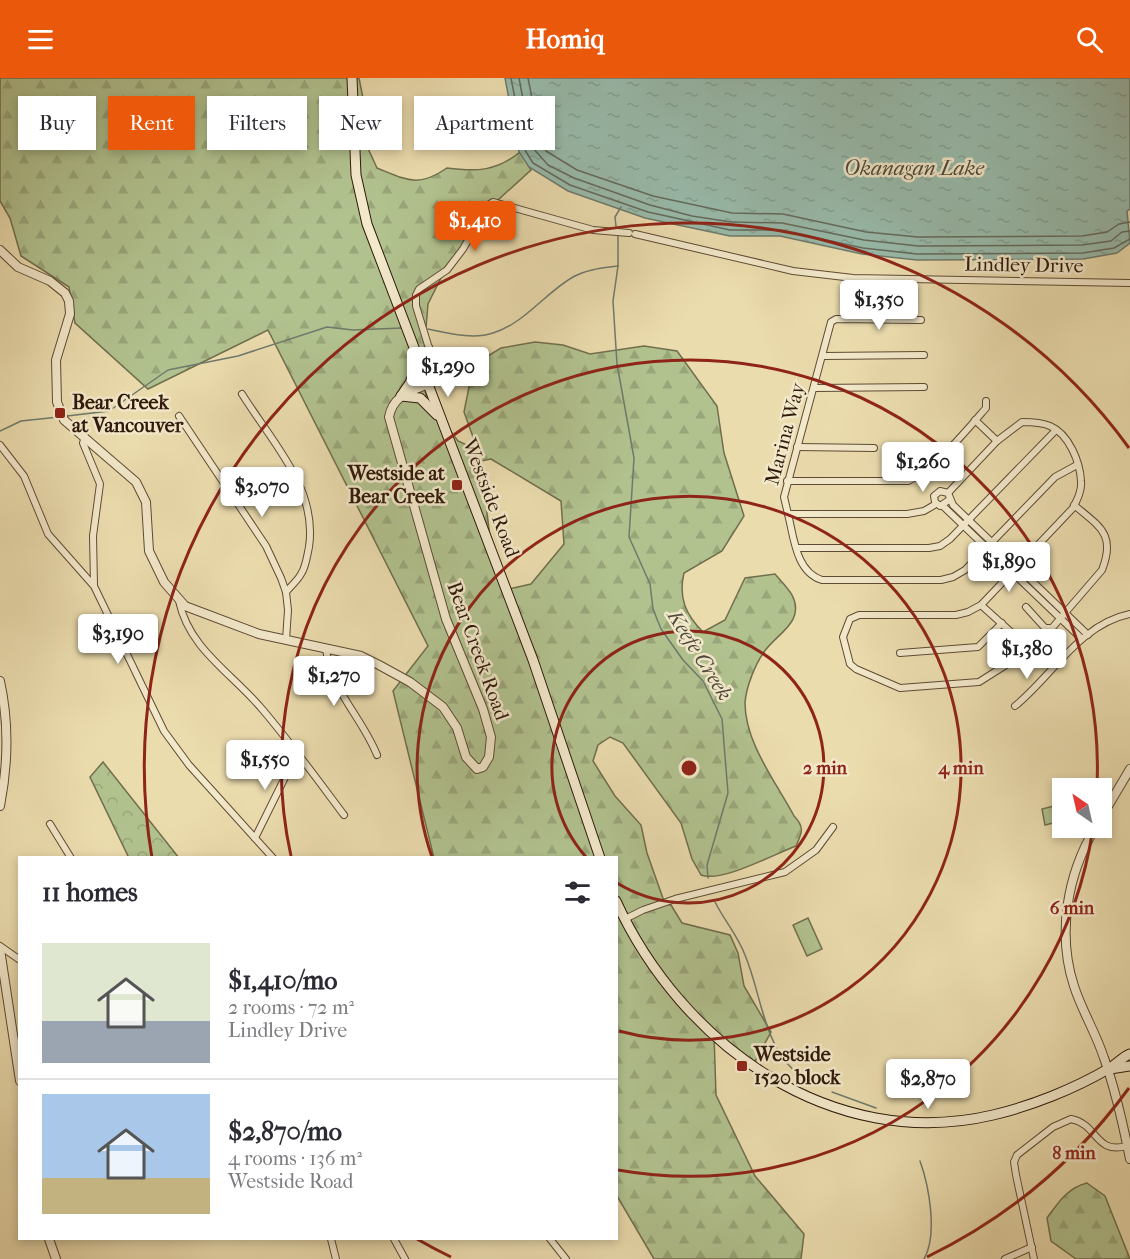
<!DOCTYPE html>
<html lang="en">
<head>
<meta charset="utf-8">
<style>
	:root { --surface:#fff; --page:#f2f2f3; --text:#2b2b33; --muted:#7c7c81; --line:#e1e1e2; --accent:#ea580c }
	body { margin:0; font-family:"IM FELL French Canon",serif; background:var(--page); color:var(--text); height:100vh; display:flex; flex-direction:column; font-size:22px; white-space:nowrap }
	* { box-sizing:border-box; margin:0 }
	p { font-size:20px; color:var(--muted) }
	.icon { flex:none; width:33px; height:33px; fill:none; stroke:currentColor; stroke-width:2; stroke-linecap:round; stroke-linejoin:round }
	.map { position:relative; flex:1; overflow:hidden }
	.drawer { position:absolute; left:18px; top:778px; width:600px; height:384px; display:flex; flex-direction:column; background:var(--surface); border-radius:0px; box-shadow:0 3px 9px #0003 }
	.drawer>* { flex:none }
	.top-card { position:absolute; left:18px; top:18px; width:600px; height:54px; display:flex; gap:12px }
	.needle { width:39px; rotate:326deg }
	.controls { position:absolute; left:1052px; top:700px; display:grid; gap:12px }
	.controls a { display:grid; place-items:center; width:60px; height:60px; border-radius:0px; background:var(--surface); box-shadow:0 3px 9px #0003; font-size:30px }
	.price { position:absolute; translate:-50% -51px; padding:0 14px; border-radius:6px; background:#fff; color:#222; font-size:20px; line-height:39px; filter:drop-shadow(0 2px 3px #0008) }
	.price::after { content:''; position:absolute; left:50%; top:36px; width:18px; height:14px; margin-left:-9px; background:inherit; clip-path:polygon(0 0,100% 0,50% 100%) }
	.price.selected { background:var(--accent); color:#fff }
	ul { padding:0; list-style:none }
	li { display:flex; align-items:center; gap:18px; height:150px; padding:0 24px }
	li+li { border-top:2px solid var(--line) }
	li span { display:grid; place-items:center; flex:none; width:168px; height:120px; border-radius:0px; color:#555 }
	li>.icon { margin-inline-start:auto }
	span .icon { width:72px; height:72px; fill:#fffc; stroke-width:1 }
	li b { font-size:26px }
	h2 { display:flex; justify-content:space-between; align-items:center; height:72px; padding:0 24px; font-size:26px }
	.tag { padding:0 21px; border-radius:0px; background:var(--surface); box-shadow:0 3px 9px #0003; font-size:21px; line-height:54px }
	.tag.selected { background:var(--accent); color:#fff }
	header { display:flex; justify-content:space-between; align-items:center; height:78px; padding:0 24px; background:var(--accent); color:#fff; font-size:27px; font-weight:700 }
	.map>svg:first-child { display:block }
</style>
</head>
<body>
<header><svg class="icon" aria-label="menu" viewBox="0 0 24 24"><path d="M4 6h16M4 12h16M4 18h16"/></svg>Homiq<svg class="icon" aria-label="search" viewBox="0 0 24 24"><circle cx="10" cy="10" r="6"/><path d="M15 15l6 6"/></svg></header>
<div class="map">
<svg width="1130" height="1181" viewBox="0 0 1130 1181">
	<defs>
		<pattern id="forest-firs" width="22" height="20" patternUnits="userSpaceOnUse" patternTransform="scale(1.5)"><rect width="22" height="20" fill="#b1c28f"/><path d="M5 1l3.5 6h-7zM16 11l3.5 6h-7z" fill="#99a67a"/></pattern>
		<pattern id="park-crowns" width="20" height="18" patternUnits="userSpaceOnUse" patternTransform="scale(1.5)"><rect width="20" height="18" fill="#b1c28f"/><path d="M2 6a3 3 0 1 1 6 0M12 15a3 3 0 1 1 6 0" fill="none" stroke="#99a67a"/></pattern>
		<pattern id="water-ripples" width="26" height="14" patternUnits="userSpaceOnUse" patternTransform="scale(1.5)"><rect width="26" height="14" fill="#98bbac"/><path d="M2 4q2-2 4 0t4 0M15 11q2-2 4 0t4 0" fill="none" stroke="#83a093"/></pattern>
	</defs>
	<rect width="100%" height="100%" fill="#ebdcae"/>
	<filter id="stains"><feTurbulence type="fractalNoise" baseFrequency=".00333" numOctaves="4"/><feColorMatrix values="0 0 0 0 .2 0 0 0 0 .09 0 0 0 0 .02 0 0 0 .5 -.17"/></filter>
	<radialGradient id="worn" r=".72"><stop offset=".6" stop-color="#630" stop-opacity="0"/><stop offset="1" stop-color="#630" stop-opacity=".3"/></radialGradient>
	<!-- grass -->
	<g fill="#b1c28f" stroke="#706e4d" stroke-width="1.5">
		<polygon points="1058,727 1061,743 1045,747 1042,731"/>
		<polygon points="808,840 822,871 807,878 793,847"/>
	</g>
	<!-- forest -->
	<g fill="url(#forest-firs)" stroke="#706e4d" stroke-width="1.5" fill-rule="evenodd">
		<path d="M0,0H359L365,30L366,66L377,90C407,102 418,110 447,90C477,94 497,93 520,74L531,92L498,122L488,141L441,200L428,226L422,297L427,322L458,363L473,370V359L464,334L469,309L481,282L501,270L535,264L563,267L590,276L644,268L677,273L717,328L724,375L744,438L722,473L684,495C678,520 686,537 703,554L725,542L745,500L775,496C780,502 788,510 792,517C806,544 776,556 764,574C755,587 746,609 745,625C745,665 776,704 794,738C805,749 802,755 796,768C774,776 722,805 701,797L692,781L681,745L623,665L610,659L598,667L593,683L615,718L641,747L647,775L665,826L671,827L682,845L730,857L738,875L744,908L771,954L752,989L714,957L716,1017L755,1098L804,1156L801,1181H654L617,1118L616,780H434L393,613L428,568L268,252L148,311L75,245L69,209L21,178L10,140L0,123ZM491,381L561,423L564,466L531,506L509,511L494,493L484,410L478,394L481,383Z"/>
		<path d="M1087,1105L1105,1118L1130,1181H1076L1051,1163L1047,1140C1058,1125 1067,1110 1087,1105Z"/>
	</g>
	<!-- park -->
	<polygon fill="url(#park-crowns)" stroke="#706e4d" stroke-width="1.5" points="103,684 179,780 129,780 90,699"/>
	<!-- water -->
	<polygon fill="url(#water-ripples)" stroke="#6e7a6c" stroke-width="1.5" points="505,0 1130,0 1130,131 1127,133 1130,165 1117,175 1083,181 917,182 862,176 780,158 730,158 645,140 568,113 529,89 519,74"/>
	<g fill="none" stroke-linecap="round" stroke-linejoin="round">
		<!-- shore -->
		<g stroke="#646a5c" stroke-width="1.5">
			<polyline points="511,0 525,72 533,85 570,107 648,134 730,152 781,152 863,170 917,176 1083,175 1114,170 1130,161"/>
			<polyline points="519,0 532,69 548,87 574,100 650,127 692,138 731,144 782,145 864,162 918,168 1082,167 1111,163 1122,154 1130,153"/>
			<polyline points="528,0 541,65 546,73 577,92 653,118 732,135 783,136 866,154 918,159 1082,158 1107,154 1119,146 1130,144"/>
		</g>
		<!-- stream -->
		<g stroke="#6e7a6c" stroke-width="1.5">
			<polyline points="616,148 615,139 621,129"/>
			<polyline points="618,158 618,188 613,223 617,286 634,380 629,459 650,506 653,531 661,551 683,582 703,603 722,641 728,715 707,787 708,800"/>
			<path d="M428,251C448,255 473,262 493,255C525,245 545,215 573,199C587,191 603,190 618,188"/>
			<polyline points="67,338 109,333 168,292 238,278 327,249 353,252 402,250"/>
			<polyline points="0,353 21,343 59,339"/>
			<path d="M715,824C724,842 738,858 745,877C765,925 762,980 816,1008"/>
			<polyline points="832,1014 876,1030"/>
			<path d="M920,1083C929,1108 938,1157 924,1181"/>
		</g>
		<defs>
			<g id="minor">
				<polyline points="635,156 793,193 853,200 1130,205"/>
				<polyline points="921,242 836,241 831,244 784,419 788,436 907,436 924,433 936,426"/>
				<polyline points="824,278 924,277"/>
				<polyline points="428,306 437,301 441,294 428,267 416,228 416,217 419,211 447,192 463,171 488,127 493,124 593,152 629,155"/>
				<polyline points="814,310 924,309"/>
				<path d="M242,316C271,363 318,410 309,469C307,478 306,489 301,496C298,502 291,508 286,514"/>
				<polyline points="179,338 266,468 281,500 286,514 288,532 286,562"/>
				<polyline points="975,342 997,363"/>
				<polyline points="85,359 83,365 100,406 93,458 94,507"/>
				<polyline points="0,367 24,398 48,456 94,508 164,653 189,687 273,780"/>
				<polyline points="797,369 874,370"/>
				<path d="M787,403H908C935,391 966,353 986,330V323"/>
				<path d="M948,415L997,363L1022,344C1031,344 1041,344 1050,348C1069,356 1080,384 1081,403C1082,413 1077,422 1073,430L981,527L968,534L956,537H859L850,541L843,559L850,586L856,591L900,610L979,604L1009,585L1016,571L1011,554L981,527"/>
				<polyline points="949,422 940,428 935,424 934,418 940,413 948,415 953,427 1088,557"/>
				<polyline points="943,428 1082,561"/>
				<path d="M788,436C794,460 796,494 822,502H941L953,499L965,492L1055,399L1077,387"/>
				<polyline points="797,470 929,470 940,468 950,461 1056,352"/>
				<path d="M179,523C189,571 232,595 262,631C291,665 317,701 344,737"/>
				<path d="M1026,529L1045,550H1052L1102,492C1116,456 1100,449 1074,427"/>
				<path d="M326,571C331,613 362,639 377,677"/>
				<polyline points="900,575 978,569 1002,545"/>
				<path d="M1015,628C1052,598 1080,546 1130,536"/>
				<polyline points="50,746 71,780"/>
				<polyline points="255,760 297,675"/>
				<polyline points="625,841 643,832 675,821 785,794 816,772 833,749"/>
				<polyline points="0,868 20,882"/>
				<polyline points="331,1161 336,1181"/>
				<polyline points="394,1161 405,1181"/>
				<polyline points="550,1161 566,1181"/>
				<polyline points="1005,1181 1032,1169"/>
				<path d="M1034,1181L1016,1097L1014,1084L1017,1077L1053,1049L1071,1041C1098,1046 1095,1077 1127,1068"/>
			</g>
			<g id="tertiary">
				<path d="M0,172L18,189L50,203L65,215L69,223L70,236L56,282L57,324L64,342L136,404L146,424L149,473L164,504L185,528L259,556L361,578L379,587L410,604L443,629L457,650L466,679L477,691L483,689L489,679L491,659L483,631L446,541L389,339C393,317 410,314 428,306"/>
				<path d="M0,603C9,644 8,687 0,728"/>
				<polyline points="1101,740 1130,691"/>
				<path d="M1095,750C1067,797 1057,856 1074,908C1082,933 1096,955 1104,980C1116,1013 1123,1046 1130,1081"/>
				<polyline points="0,871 20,1003"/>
				<polyline points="49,1161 56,1181"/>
			</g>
			<g id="secondary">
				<polyline points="352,0 356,97 367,146 533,582 600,780"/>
				<polyline points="401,318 420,320 437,337"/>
				<polyline points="401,318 410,305 419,281"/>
				<path d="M616,823C682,967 832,1075 993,1037C1031,1028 1074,1011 1108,991C1116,987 1122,979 1130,976"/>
				<polyline points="1110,991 1130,988"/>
			</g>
		</defs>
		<!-- minor casing -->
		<use href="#minor" stroke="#5e4a34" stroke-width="8"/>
		<!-- tertiary casing -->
		<use href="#tertiary" stroke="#5e4a34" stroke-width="10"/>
		<!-- secondary casing -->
		<use href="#secondary" stroke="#2f190b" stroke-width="11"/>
		<!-- minor -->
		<use href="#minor" stroke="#f2e8ca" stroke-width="6"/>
		<!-- tertiary -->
		<use href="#tertiary" stroke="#f2e8ca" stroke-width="8"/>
		<!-- secondary -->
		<use href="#secondary" stroke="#f2e8ca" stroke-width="9"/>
	</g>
	<!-- distance rings -->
	<g fill="none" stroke="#8f2418" stroke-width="3">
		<path d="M586 779A136 136 0 1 1 617 805"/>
		<path d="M432 779A272 272 0 1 1 619 953"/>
		<path d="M1093 750A408 408 0 0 1 618 1092M291 778A408 408 0 1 1 1097 708"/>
		<path d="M1129 1010A544 544 0 0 1 927 1179M451 1179A544 544 0 0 1 417 1161M152 780A544 544 0 0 1 1129 370"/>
	</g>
	<!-- markers -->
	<g fill="#8f2418" stroke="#f2e8ca" stroke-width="2">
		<rect x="54" y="329" width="12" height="12" rx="3"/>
		<rect x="451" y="401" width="12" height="12" rx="3"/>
		<rect x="736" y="982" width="12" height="12" rx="3"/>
	</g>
	<g text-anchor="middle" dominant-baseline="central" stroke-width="5" stroke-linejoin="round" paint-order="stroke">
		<!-- street labels -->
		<g font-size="20" fill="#2f190b" stroke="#f2e8ca">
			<text transform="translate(1024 187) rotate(1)">Lindley Drive</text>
			<text transform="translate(785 356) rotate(-75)">Marina Way</text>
			<text transform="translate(491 420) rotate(69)">Westside Road</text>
			<text transform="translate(478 573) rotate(70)">Bear Creek Road</text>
		</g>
		<!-- poi labels -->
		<g font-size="20" font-weight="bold" fill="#2f190b" stroke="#f2e8ca" text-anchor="start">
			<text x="72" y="324">Bear Creek<tspan x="72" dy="23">at Vancouver</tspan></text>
			<text x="445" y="395" text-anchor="end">Westside at<tspan x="445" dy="23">Bear Creek</tspan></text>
			<text x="754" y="976">Westside<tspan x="754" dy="23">1520 block</tspan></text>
		</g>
		<!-- water labels -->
		<g font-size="21" font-style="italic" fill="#4e4a3b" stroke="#f2e8ca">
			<text x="914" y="90">Okanagan Lake</text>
			<text transform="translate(700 577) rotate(58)">Keefe Creek</text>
		</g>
	</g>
	<circle cx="689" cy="690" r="9" fill="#8f2418" stroke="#f2e8ca" stroke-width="3"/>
	<g font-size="18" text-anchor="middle" font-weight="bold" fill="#8f2418" stroke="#f2e8ca" stroke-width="5" stroke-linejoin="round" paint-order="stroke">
		<text x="825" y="696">2 min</text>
		<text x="961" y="696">4 min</text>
		<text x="1072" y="836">6 min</text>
		<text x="1074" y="1081">8 min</text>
	</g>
	<rect width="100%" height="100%" filter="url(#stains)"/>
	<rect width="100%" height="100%" fill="url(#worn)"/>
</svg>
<div class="controls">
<a><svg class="needle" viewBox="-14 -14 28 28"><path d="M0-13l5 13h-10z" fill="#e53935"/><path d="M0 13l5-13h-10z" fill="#7c7c81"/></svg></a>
</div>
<b class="price selected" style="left:475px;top:174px">$1,410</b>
<b class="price" style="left:879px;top:253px">$1,350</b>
<b class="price" style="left:448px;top:320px">$1,290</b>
<b class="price" style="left:923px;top:415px">$1,260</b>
<b class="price" style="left:262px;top:440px">$3,070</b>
<b class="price" style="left:1009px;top:515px">$1,890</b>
<b class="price" style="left:118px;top:587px">$3,190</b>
<b class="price" style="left:1027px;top:602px">$1,380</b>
<b class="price" style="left:334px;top:629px">$1,270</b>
<b class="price" style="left:265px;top:713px">$1,550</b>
<b class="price" style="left:928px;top:1032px">$2,870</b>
<div class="top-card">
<a class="tag">Buy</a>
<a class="tag selected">Rent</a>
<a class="tag">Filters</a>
<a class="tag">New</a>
<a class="tag">Apartment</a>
</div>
<section class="drawer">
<h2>11 homes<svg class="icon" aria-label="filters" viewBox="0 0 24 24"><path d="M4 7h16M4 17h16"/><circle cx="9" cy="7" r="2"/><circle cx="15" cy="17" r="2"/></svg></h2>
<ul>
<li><span style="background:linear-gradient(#dfe7d0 65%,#9aa5b1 0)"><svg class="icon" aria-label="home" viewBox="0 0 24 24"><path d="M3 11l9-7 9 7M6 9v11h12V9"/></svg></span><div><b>$1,410/mo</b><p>2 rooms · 72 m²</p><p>Lindley Drive</p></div></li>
<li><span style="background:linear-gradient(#a9c7e8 70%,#c2b280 0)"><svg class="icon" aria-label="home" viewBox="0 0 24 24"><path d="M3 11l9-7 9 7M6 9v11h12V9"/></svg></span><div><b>$2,870/mo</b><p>4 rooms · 136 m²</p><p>Westside Road</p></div></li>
</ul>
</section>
</div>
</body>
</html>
